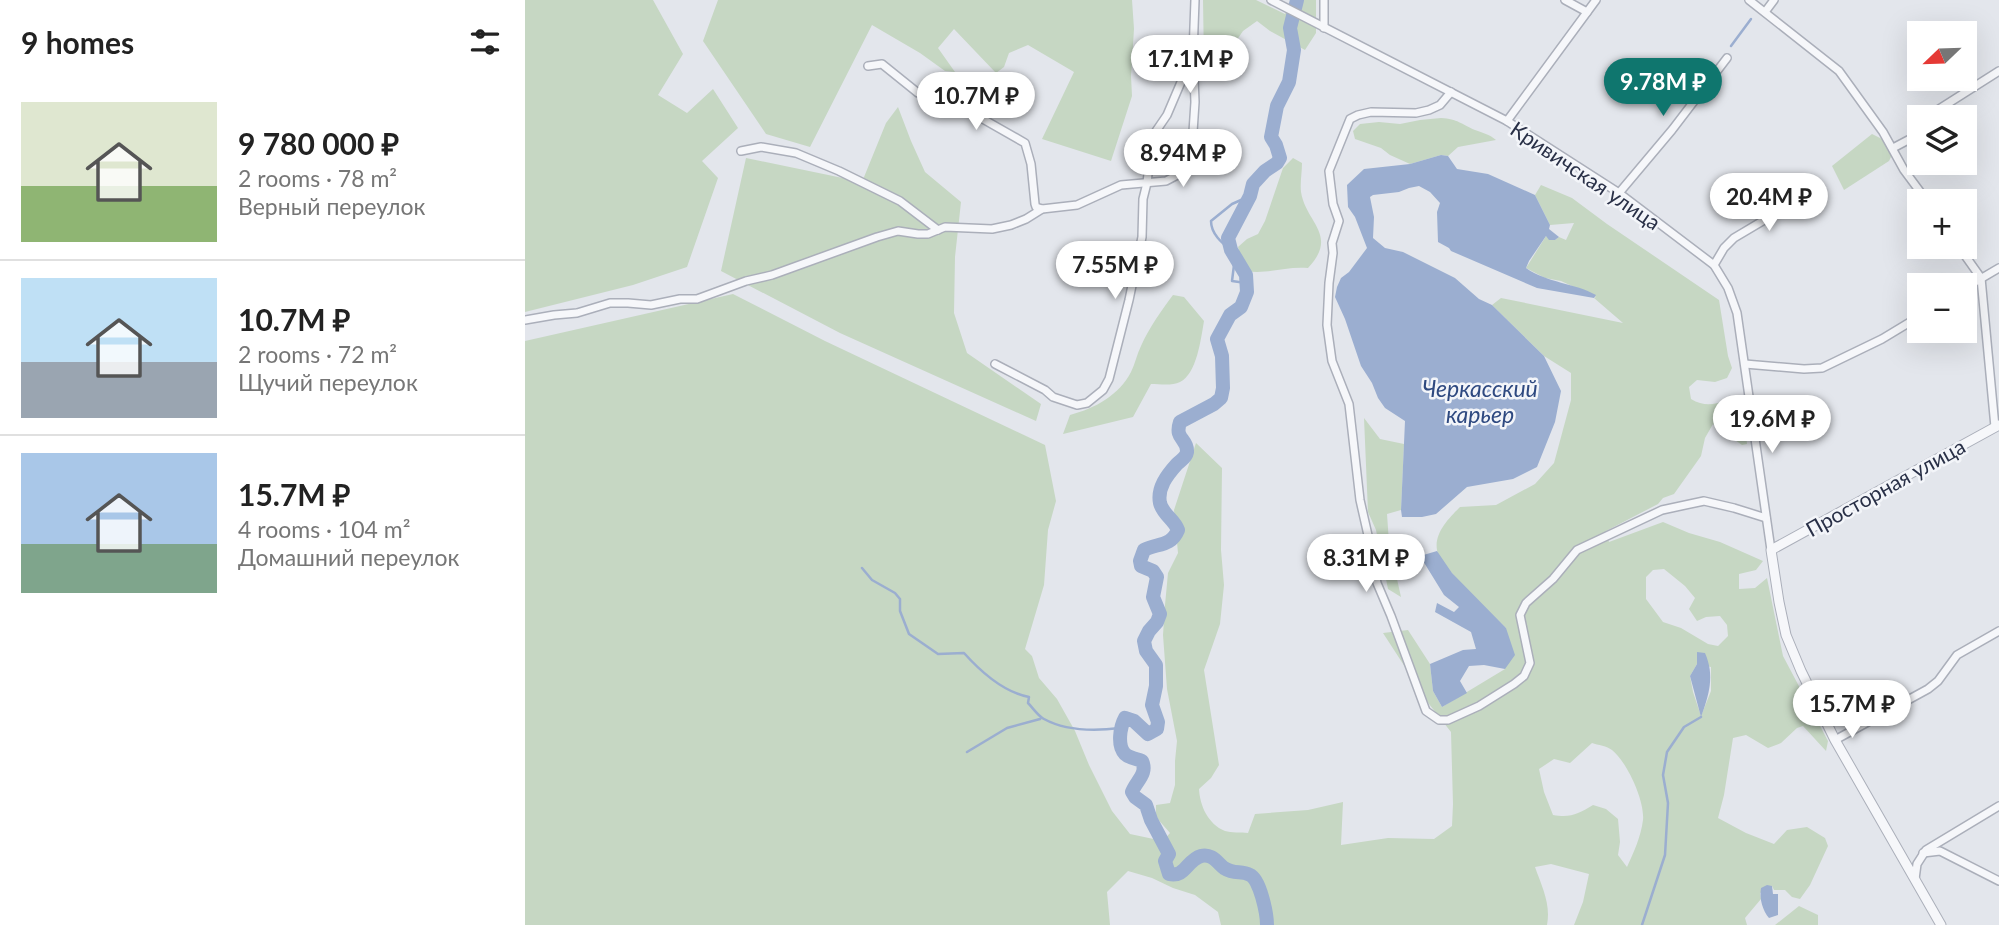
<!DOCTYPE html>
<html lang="en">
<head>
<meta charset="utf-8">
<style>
	:root { --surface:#fff; --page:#f2f2f2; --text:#222; --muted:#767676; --line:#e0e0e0; --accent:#0f766e }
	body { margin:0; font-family:Lato,sans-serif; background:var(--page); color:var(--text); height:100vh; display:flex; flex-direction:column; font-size:26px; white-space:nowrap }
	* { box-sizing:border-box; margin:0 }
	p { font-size:23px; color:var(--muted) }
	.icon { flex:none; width:38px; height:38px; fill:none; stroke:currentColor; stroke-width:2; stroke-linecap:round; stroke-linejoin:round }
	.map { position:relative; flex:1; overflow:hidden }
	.side { display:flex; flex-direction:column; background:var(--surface); width:525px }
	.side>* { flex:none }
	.needle { width:46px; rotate:247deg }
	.buttons { position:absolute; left:1382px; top:21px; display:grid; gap:14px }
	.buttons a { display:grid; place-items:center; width:70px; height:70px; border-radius:0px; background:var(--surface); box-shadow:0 7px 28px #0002; font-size:35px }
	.price { position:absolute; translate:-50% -60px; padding:0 16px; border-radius:24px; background:#fff; color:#222; font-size:23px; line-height:46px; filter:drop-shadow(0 2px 4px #0008) }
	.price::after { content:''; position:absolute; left:50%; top:42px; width:21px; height:16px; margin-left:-10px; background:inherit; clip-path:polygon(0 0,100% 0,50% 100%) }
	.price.current { background:var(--accent); color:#fff }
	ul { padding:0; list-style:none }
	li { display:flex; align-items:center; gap:21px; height:175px; padding:0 21px }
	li+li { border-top:2px solid var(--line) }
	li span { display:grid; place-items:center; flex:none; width:196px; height:140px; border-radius:0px; color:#555 }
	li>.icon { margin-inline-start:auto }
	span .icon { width:84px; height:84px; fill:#fffc; stroke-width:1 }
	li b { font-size:30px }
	h2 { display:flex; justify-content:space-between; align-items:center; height:84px; padding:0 21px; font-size:30px }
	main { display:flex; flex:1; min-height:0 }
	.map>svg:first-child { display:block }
</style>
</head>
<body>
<main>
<section class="side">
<h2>9 homes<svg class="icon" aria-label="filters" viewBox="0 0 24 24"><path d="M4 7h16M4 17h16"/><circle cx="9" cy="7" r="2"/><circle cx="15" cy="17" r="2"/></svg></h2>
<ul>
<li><span style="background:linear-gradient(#dfe7d0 60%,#8fb573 0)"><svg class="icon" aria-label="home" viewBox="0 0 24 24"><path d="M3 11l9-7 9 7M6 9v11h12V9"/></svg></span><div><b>9 780 000 ₽</b><p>2 rooms · 78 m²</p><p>Верный переулок</p></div></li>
<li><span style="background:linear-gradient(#bfe0f5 60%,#9aa5b1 0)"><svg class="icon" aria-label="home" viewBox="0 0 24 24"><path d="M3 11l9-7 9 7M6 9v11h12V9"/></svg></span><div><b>10.7M ₽</b><p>2 rooms · 72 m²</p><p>Щучий переулок</p></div></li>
<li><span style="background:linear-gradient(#a9c7e8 65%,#7fa58c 0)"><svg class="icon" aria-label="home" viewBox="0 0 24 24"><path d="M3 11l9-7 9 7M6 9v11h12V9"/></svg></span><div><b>15.7M ₽</b><p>4 rooms · 104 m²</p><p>Домашний переулок</p></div></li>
</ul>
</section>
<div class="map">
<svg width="1474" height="925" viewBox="0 0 1474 925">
	<rect width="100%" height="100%" fill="#e3e6ec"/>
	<!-- green -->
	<g fill="#c6d7c3" fill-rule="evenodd">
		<polygon points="0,0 128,0 158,54 133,95 162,113 188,89 213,128 177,161 193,178 162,267 108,285 0,312"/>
		<polygon points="193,0 607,0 609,29 606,76 607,96 586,161 517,139 549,72 503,45 484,53 479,67 471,73 429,29 413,48 430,72 420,71 395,53 347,25 285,147 241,134 178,41"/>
		<polygon points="678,0 731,0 760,14 767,0 791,0 791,33 780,50 745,31 732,21 718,31 701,56 679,63"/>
		<polygon points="373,107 386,141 400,172 436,202 430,257 429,313 442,353 516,404 511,421 315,333 196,271 221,158 337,182 361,123"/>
		<path d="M916,118C933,119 936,124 950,130C958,133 964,134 971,140L933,147L923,156L916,155L885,164L865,155L856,148L830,139L828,131L835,124L854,122L875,124L895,120Z"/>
		<polygon points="1347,134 1363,142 1368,153 1364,161 1319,190 1307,166"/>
		<path d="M768,158L777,163C777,172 775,183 776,192C781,223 814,235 783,268C759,266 743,275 720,271L713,247L722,239L733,234L740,221L758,168Z"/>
		<path d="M1016,185L1047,198L1082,224L1194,300L1203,356L1207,368L1202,378L1190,382L1172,380L1164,387L1166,399C1184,410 1199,401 1217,395L1222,444L1217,445L1188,424L1180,438L1176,456L1149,494L1138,498L1133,504L1081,531L1084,542L1138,522L1164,533L1195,542L1238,561L1231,570L1214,574V589L1230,588L1242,578L1258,656L1303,741L1301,751L1278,726L1272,728L1256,743L1243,748L1221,735L1208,738L1199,795L1193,818L1221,833L1249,844L1262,830L1282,827L1300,838L1303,846L1285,885L1275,899L1267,897L1260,890H1249L1247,886L1235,893L1236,899L1220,918L1222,925H1049L1058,902L1064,874L1026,864L1010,867C1017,887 1026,904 1022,925H696L693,912L670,895L648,888L627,878L603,871L582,892L585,925H0V341L208,294L300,341L520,445L531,501L523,530L519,585L500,649L507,656L514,678L532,699L550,731L564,765L587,811L605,834L638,841L645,833L631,817V805L645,803L650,785V761L652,741L642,689L638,635L640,605L643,573L653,553L649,510L671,443L697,468L696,550L699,585L695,624L679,670L694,765L686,778L674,789C675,806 683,824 700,831C706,833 716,832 723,833L730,814L783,810L818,802L816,845L863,838L909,839L927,826L928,804L926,732L904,704L858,633L883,630L905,664L908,691L917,707L980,669L981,628C966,613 915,567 912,550C909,533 924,518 935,507L971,505L1010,484L1029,463L1046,400V373L1019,356L967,305L976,298L1098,323L1069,298L1071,297L1036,281L1020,278L1001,268L1021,236L1030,240L1034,237L1041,240L1049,223L1025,225L1010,195ZM1139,569L1160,586L1170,598L1164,609L1172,621L1181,617L1195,616L1202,625L1203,636L1193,646L1183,644L1156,628L1138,622L1121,599V577L1128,570ZM1172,664L1186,667V691L1176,716L1168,692L1165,676ZM1067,743C1073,745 1082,746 1087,750C1102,762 1120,801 1118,820C1116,836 1109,852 1102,867L1093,855L1095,842L1093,819L1081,809L1068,805C1053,814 1046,818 1028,815L1019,792L1014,769L1029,759L1045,763Z"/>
		<path d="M648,295L659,297L679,321C676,338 672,374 655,382C647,386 635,384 626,384L608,417L538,434L545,415C571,408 594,395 606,372C610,364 612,354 616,346C624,328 636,311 648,295Z"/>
		<polygon points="839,418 855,439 879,444 876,510 862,514 864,543 876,597 863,589 851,530 843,512"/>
		<polygon points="1274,906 1293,915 1293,925 1250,925"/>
	</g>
	<!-- water -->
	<g fill="#9baed0">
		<path d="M916,155L923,156L932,169L963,174L1010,195L1025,225L1024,229L1034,237L1030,240H1024L1021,236L1004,261L1001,268C1022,283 1050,283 1071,295L1069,298L1012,288L926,251L924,248L913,242L912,212L915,203L905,192L894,186L884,188L874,192L848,195L845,197L849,217L848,238L860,248L878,252L930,278L954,299L967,305L1019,356L1036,391L1030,422L1012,467L988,479L942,487L911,514L897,517H877L876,510L880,421L860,408L853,398L847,383L836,366L820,319L810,297L812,287L816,278L824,272L842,248L830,217L823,207L822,185L839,169L885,164Z"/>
		<polygon points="912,551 927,573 981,628 990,655 980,669 959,665 944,666 935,681 942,693 917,707 908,691 905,664 938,650 951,649 946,632 910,612 912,603 929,612 934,607 919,595 895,556"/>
		<path d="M1172,652L1180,653C1190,676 1184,695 1176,717L1165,676L1172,664Z"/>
		<path d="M1242,885L1247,886L1248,894H1253V915L1244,918C1238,911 1234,899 1236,888Z"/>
	</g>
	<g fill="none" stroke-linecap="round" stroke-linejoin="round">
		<!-- stream -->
		<g stroke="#9baed0" stroke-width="2.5">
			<polyline points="1206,46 1226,19"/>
			<path d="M706,250C697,243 686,234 686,221L707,204L725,196"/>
			<polyline points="710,257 707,281 721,283"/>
			<path d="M337,568L347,580L370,593L375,599V611L384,634L413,654L439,653C456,672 478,692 504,697L503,703C508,708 513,716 519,719C541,731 571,731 595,728"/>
			<polyline points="442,752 482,728 515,719"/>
			<polyline points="1117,925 1140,855 1143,803 1138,775 1142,752 1159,727 1176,717"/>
		</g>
		<!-- river -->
		<path stroke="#9baed0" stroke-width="14" d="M742,925C742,914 735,879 725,875C716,870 710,875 699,868C692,862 686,853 676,856C662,860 660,878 644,874L640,861L644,854L626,820L621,805L610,797L607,792C611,781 623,774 617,761C612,759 604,758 600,754C592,746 595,727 600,718L609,721L623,734L632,729L633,722L627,705L631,686V665L621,651L619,641L624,631L632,622L635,614L628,597L632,577L628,571L616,566L615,561L619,550C632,543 646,547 653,530C649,519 638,515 635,503C632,488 642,475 652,464C656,460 661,458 662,452C663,438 649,440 655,422L689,404L696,398L698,388L697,356L692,339L705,315L716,307L722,292L721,275L706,250L703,238L725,196L728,184L740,171L752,163L755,158L751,145L746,137L752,106L764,82L769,50L765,28L772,0"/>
		<defs>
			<g id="minor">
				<polyline points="746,0 982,121 1094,193 1189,265 1203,288 1212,313 1246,550"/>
				<polyline points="1040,0 1062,12"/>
				<polyline points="1224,0 1314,71 1358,132 1379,170 1402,201"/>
				<polyline points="1240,12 1249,0"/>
				<polyline points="799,28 799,0"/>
				<polyline points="343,66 357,64 393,93 435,106 500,143 506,164 510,204 511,207 517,209"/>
				<polyline points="926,92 915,105 904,110 891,113 846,112 833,115 825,119 804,171 808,204 814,221 807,243 808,253 804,283 802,325 807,361 824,404 835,500 845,544 852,583 866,616 901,711 914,720 923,720 954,706 989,684 999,676 1005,663 995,615 1001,603 1028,579 1052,550 1137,510 1179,501 1209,508 1241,518"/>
				<polyline points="1405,117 1411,111 1474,71"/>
				<polyline points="982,121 1071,0"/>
				<polyline points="1368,148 1385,139 1395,128"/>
				<polyline points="216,151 236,147 271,153 314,171 375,201 413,230"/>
				<polyline points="1094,193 1147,130 1202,58"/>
				<polyline points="1434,247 1456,278 1470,427"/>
				<polyline points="1189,265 1199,248 1209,238 1288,191"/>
				<polyline points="1440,288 1474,268"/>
				<polyline points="0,320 29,315 52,313 85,303 103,303 126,305 155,299 172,299 221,281 247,275 352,237 373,231 393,234 403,234 420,227 467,229 486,225 501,219 517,209 552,205 596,185 641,181 660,171 666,162 670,102 668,54"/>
				<polyline points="470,364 520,390 528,397 552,405 562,403 578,390 584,379 604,300 617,237 618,199 622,183 627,137 642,115 668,54 670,0"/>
				<polyline points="1220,364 1279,369 1297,368 1357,339 1395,316"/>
				<polyline points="1310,740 1403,689 1413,681 1432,655 1474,631"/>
				<polyline points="1398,853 1415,851 1474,881"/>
				<polyline points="1390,879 1392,864 1401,850 1474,806"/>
			</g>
			<polyline id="tertiary" points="1416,925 1310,740 1276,671 1261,635 1254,602 1246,550 1474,425"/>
		</defs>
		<!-- minor casing -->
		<use href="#minor" stroke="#abafba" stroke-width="10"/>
		<!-- tertiary casing -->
		<use href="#tertiary" stroke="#abafba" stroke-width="11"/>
		<!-- minor -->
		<use href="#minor" stroke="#f6f7fa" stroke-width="7"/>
		<!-- tertiary -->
		<use href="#tertiary" stroke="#f6f7fa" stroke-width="9"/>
	</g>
	<g text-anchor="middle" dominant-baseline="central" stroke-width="5" stroke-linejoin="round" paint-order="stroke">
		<!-- street labels -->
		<g font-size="21" fill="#293047" stroke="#f3f5f9">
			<text transform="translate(1061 175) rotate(34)">Кривичская улица</text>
			<text transform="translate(1360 487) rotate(-29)">Просторная улица</text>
		</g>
		<!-- water labels -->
		<g font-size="23" font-style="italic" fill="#2e4980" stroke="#f3f5f9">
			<text x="955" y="388">Черкасский<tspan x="955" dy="26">карьер</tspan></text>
		</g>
	</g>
</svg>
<div class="buttons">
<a><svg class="needle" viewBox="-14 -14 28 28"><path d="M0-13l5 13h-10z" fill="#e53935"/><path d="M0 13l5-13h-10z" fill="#767676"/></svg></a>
<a><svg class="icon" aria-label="layers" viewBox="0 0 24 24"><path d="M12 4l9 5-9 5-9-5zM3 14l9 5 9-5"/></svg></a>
<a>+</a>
<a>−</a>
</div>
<b class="price" style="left:665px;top:95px">17.1M ₽</b>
<b class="price current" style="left:1138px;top:118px">9.78M ₽</b>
<b class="price" style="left:451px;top:132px">10.7M ₽</b>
<b class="price" style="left:658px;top:189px">8.94M ₽</b>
<b class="price" style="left:1244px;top:233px">20.4M ₽</b>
<b class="price" style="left:590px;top:301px">7.55M ₽</b>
<b class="price" style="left:1247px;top:455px">19.6M ₽</b>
<b class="price" style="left:841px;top:594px">8.31M ₽</b>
<b class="price" style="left:1327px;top:740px">15.7M ₽</b>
</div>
</main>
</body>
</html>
